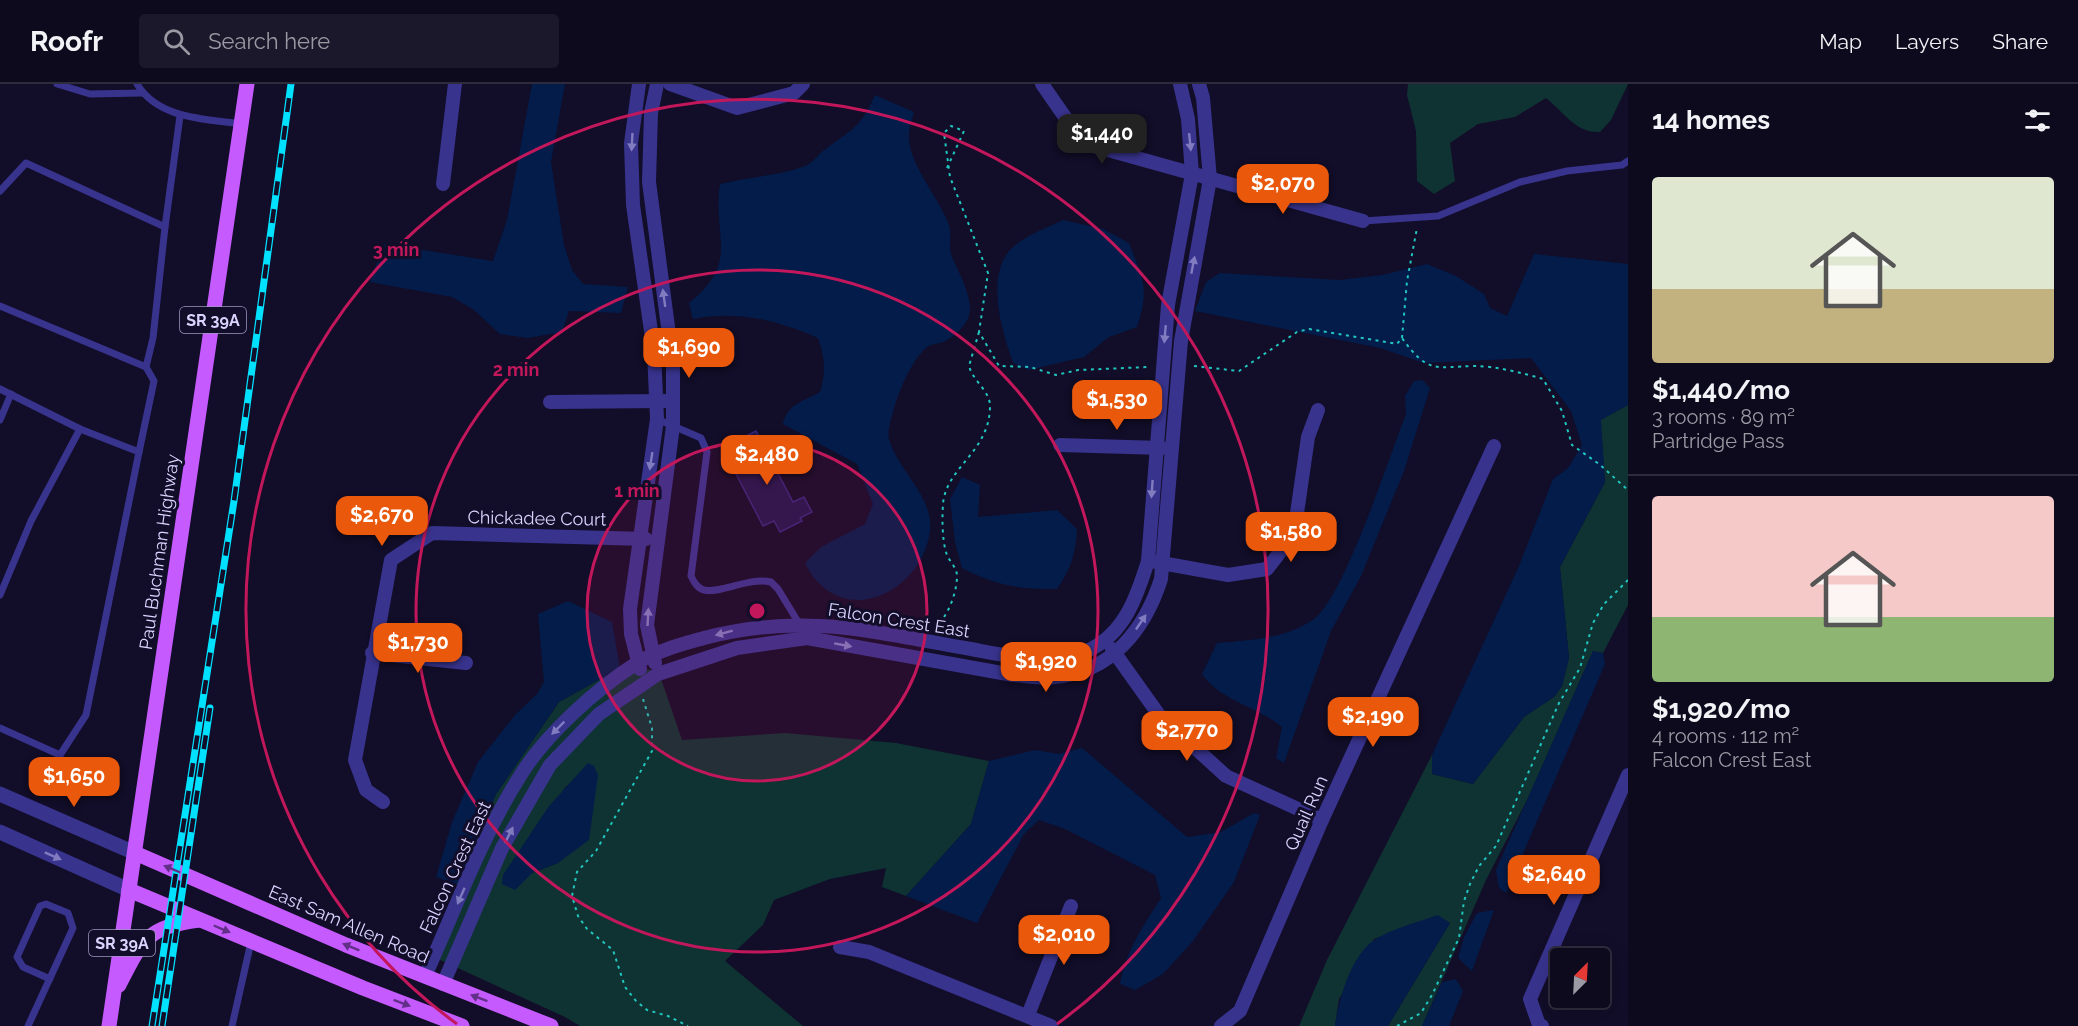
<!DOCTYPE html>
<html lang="en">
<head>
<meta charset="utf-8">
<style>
	:root { --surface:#0e0a1e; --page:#1c182b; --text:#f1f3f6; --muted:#9b9aa4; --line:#2e2b3c; --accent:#ea580c }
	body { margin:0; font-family:Raleway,sans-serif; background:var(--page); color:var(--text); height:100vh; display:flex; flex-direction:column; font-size:22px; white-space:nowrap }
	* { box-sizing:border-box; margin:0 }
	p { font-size:20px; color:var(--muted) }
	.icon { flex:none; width:33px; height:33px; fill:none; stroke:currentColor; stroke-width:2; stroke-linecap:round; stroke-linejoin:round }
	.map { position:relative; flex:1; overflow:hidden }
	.drawer { display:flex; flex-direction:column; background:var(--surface); width:450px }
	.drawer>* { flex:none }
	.needle { width:39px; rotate:24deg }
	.controls { position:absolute; left:1550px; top:864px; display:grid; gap:12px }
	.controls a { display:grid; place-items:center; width:60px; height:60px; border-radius:6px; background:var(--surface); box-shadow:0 6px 24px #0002,0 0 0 2px var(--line); font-size:30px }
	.price { position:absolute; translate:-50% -51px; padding:0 14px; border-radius:12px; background:var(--accent); color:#fff; font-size:20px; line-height:39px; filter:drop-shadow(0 2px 3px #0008) }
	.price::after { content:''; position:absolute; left:50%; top:36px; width:18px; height:14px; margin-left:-9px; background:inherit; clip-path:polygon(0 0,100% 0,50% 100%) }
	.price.selected { background:#222; color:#fff }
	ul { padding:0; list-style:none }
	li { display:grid; align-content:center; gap:12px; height:318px; padding:0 24px }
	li+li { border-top:2px solid var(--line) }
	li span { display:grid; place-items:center; height:186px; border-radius:6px; color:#555 }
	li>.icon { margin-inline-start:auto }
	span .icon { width:108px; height:108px; fill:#fffc; stroke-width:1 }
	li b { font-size:26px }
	h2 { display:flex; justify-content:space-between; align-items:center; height:72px; padding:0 24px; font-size:26px }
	header { display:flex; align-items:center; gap:36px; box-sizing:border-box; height:84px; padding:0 30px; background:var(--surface); border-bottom:2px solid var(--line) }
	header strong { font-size:28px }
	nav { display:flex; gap:33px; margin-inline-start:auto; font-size:21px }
	.search { width:420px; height:54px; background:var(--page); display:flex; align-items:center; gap:15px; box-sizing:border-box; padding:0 21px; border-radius:6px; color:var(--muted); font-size:22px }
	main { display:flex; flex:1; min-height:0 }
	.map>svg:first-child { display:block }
</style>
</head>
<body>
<header>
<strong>Roofr</strong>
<div class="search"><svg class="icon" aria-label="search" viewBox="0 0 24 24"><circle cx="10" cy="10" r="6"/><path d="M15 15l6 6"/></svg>Search here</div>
<nav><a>Map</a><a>Layers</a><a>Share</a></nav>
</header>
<main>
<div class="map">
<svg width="1628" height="942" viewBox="0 0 1628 942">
	<rect width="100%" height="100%" fill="#120d28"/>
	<!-- green -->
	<g fill="#0f3333" fill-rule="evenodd">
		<path d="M1408,0H1628L1611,36L1600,48C1575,49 1564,28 1546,14L1515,33L1478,40L1450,59L1455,97L1434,110L1417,97L1416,47L1407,11Z"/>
		<polygon points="1628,321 1628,521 1603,569 1593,567 1528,714 1486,796 1422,942 1388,942 1450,839 1438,832 1374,855 1339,915 1335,942 1299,942 1327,876 1432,671 1432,690 1473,700 1524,633 1555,612 1562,602 1569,574 1560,483 1605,398 1600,336"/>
		<path d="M620,584L658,586L682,656L785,649L896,659L989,677L971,740L906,812L882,803L886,784L830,795L774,816L763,841L725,877L803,942H580L565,933L438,875L457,800L496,710L559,618ZM567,701L558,779L532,789L504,791Z"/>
	</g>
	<!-- water -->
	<g fill="#041c4a">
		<polygon points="532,0 565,0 551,78 564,161 572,186 583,200 628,203 621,229 569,227 562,248 528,254 500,250 474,226 452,213 370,198 384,160 493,177 507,136"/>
		<path d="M875,11L914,28C912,36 908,47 909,55C911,84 940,115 949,141C952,151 948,163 952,173C959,189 969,206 970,224C971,238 955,253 943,258C938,260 930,260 926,264C911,277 898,309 893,328C891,335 887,348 889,355C898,388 938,415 929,453C916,514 837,545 805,479L821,463L865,440L873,420L857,380L783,340C788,319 803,318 820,308C826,288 825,274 818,254C778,236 736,226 693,235L689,219C741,177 712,154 720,100C748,93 778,92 805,82C813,79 817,72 823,67C851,45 859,47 875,11Z"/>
		<path d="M1063,136L1103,145L1129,159C1143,195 1150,204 1137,243L1109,253L1084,273L1029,286L1013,279C1002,247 984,190 1013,163C1026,151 1047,144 1063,136Z"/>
		<polygon points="1534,170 1628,180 1628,321 1601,336 1605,398 1560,483 1569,574 1562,602 1555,612 1524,633 1473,700 1432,690 1432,671 1519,482 1553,395 1568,384 1582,361 1571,327 1531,274 1424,279 1380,264 1195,227 1206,198 1220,189 1340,196 1382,191 1427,180 1456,192 1484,210 1490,224 1507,232"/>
		<path d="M1422,296L1430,304L1404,387L1361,492L1331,547L1284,679L1276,674L1282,643C1258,623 1219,616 1202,590L1217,559C1250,556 1286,555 1314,535C1344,513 1390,371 1406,330L1405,312L1414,297Z"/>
		<path d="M962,393L980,401L978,433L1057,426L1077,445C1076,469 1071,485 1057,505C1021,506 994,501 962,484L955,458L950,415Z"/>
		<polygon points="568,517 612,538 620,584 559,618 496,710 457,800 436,793 452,738 478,678 515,631 537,610 544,598 538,530"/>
		<polygon points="1593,567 1603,569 1605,580 1506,809 1499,804 1496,786"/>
		<path d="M1082,664L1187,753L1221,748L1254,729L1260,731L1234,798L1193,857L1163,890L1135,906L1120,900C1126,867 1143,842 1161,814L1155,791L1065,745L1039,736L1024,750L977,839L906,812L971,740L989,677L1035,666L1059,670Z"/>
		<polygon points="588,679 594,682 598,691 589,756 558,779 532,789 515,806 502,800 503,791 549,722"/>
		<polygon points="1494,826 1472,887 1458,874 1464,853 1477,829"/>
		<path d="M1438,831L1450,839L1388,942H1335C1339,915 1351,870 1376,855C1394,844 1418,838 1438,831Z"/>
		<polygon points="1456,895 1463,907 1449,942 1422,942 1442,898"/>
	</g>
	<!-- building -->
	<polygon fill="#22174c" stroke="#38267a" stroke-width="1.5" points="756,347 793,418 804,413 812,428 800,434 802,437 780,448 774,437 763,442 735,388 746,382 734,358"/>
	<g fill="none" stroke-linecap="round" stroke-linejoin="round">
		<!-- path -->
		<g stroke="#21c6bf" stroke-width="2" stroke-dasharray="3 4.5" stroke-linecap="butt">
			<polyline points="947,84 964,47 951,42 944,49 950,93 988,189 979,248 999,282 1030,283 1056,291 1078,286 1149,283"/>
			<polyline points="1402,254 1407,197 1417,144"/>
			<path d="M1194,282L1239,287L1297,248L1309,245L1397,260L1402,254C1428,290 1434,283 1474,282C1495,282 1523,289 1543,295L1562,327L1572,361L1599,380L1628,406"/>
			<path d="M934,544C947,535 957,509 957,492C957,484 950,478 947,471C942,458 942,434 943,420C946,383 990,368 990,322C990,307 973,297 969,282L979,248"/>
			<polyline points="643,615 652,644 652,667 596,767 577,788 572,812 578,832 587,845 613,866 625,903 636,917 647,926 668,932 688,942"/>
			<polyline points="1397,942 1421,929 1432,911 1459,854 1464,817 1470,800 1479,782 1496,762 1559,619 1580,584 1593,539 1604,520 1628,496"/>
		</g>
		<!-- service -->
		<g stroke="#38338d" stroke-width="7">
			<polyline points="57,0 90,10 143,9"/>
			<path d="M137,0C158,35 205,35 241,40"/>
			<polyline points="0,107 26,79 165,143"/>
			<polyline points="1363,137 1438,132 1520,98 1567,87 1622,81 1628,77"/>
			<polyline points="0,222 146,283"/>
			<polyline points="0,305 80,345"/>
			<path d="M657,335L701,354L707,368L691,492C694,498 697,504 704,506C720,510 748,493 771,498L778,505L800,541"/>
			<polyline points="0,336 11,310"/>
			<polyline points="0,511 31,437 80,345 139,368 154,297 146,283 153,254 165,143 180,32"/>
			<polyline points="0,644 60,671 86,631 139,368"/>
			<polyline points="58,685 60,671"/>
			<polyline points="28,942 73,844 68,829 46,820 40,822 17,873 23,883 50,895"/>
			<polyline points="232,942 251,858"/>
		</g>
		<!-- minor -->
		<g stroke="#38338d" stroke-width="14">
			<polyline points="639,0 631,59 633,121 654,268 657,335 630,525 631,550 640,585"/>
			<polyline points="670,0 737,24 794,9 803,0"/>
			<polyline points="1042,0 1083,59 1363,137"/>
			<polyline points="443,100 455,0"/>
			<polyline points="550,318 665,317"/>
			<polyline points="1060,361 1162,364"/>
			<polyline points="1156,478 1228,491 1267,485 1294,450 1308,353 1318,326"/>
			<polyline points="1112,565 1159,631 1226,692 1322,736"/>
			<polyline points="372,569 466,579"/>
			<polyline points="655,579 647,541 673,342 673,281 649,98 651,29 657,0"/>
			<polyline points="383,718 366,706 355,676 391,476 432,449 646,455"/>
			<polyline points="840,863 869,868 1051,942"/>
			<path d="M425,892C455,826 481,754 520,692C545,651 596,605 637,579C656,567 683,560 704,554C804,528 873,548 971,565C1009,572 1051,582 1089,566C1125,549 1137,512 1148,477L1168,221L1192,90L1188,35L1180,0"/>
			<path d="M443,900L502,764L550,681L599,630L658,590L737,564L807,554L1013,591C1027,592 1042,595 1055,593C1112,588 1145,545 1161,495L1181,257L1210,95L1203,14L1199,0"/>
			<polyline points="1028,931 1071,822"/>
			<polyline points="1221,942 1240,927 1322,736 1494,362"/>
			<polyline points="1542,942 1539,941 1530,915 1628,691"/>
		</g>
		<!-- tertiary -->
		<g stroke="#38338d" stroke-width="15">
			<polyline points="0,710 135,769"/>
			<polyline points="0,748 129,806"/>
		</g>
		<!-- primary -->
		<g stroke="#c55bff" stroke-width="15">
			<polyline points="135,769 346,861 551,942"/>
			<polyline points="129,806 363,904 462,942"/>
			<path d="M119,901C142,856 147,843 199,836"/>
			<polyline points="109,942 247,0"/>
		</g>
		<defs>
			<g id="rail">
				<polyline points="152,942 234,417 291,0"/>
				<polyline points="162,942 210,624"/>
			</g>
		</defs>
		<!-- rail casing -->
		<use href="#rail" stroke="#00e1ff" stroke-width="7"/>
		<!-- rail -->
		<use href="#rail" stroke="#120d28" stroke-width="4.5" stroke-dasharray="14" stroke-linecap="butt"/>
	</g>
	<!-- one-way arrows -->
	<defs><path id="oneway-solid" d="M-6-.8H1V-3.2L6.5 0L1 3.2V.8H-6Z" transform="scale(1.5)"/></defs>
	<g fill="#817bc0">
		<use href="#oneway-solid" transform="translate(632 58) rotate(93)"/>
		<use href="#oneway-solid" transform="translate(1190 58) rotate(84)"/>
		<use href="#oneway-solid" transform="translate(1193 181) rotate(-79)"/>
		<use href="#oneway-solid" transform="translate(664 214) rotate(-98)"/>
		<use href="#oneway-solid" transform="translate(1165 250) rotate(95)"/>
		<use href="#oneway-solid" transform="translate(651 377) rotate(99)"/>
		<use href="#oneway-solid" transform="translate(1152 405) rotate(94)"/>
		<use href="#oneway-solid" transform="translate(648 533) rotate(-87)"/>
		<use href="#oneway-solid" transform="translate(1141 538) rotate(-56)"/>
		<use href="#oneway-solid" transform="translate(724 549) rotate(165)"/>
		<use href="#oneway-solid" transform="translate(843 561) rotate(10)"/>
		<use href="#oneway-solid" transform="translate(558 644) rotate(135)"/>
		<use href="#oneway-solid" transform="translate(509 751) rotate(-63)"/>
		<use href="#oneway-solid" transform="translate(53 772) rotate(24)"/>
		<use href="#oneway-solid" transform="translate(461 812) rotate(114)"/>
	</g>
	<g fill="#633089">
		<use href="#oneway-solid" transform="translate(172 785) rotate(-157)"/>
		<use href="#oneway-solid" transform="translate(222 845) rotate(23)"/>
		<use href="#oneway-solid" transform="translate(351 863) rotate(-158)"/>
		<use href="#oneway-solid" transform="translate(479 914) rotate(-159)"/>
		<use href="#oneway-solid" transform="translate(402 919) rotate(21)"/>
	</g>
	<!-- distance rings -->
	<circle cx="757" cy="527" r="170" fill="#c2185b" fill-opacity=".12"/>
	<g fill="none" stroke="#c2185b" stroke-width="3">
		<circle cx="757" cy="527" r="170"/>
		<circle cx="757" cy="527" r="341"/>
		<path d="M457 940A511 511 0 1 1 1057 940"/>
	</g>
	<g text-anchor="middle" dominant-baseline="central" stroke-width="6" stroke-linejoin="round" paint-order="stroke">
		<!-- shield labels -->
		<g fill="#120d28" stroke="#9e98be" stroke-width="1.5">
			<rect x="180" y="223" width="66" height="26" rx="4.5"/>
			<rect x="89" y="846" width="66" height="26" rx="4.5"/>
		</g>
		<g font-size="16" font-weight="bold" fill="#dad4ff">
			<text x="213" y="236">SR 39A</text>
			<text x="122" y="859">SR 39A</text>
		</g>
		<!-- street labels -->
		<g font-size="18" fill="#dad4ff" stroke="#120d28">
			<text transform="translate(537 434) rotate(1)">Chickadee Court</text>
			<text transform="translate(159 468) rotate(-82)">Paul Buchman Highway</text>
			<text transform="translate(899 536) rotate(9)">Falcon Crest East</text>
			<text transform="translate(1306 729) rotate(-66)">Quail Run</text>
			<text transform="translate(455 783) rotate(-65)">Falcon Crest East</text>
			<text transform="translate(349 840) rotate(23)">East Sam Allen Road</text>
		</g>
	</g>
	<circle cx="757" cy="527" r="9" fill="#c2185b" stroke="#120d28" stroke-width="3"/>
	<g font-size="18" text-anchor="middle" font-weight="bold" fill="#c2185b" stroke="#120d28" stroke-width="6" stroke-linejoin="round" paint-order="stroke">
		<text x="396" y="172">3 min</text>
		<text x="516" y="292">2 min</text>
		<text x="637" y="413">1 min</text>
	</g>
</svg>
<div class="controls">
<a><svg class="needle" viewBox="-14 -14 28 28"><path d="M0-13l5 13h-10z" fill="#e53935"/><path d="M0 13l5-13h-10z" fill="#9b9aa4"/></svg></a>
</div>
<b class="price selected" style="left:1102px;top:81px">$1,440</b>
<b class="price" style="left:1283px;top:131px">$2,070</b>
<b class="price" style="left:689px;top:295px">$1,690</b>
<b class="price" style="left:1117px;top:347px">$1,530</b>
<b class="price" style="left:767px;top:402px">$2,480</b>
<b class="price" style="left:382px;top:463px">$2,670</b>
<b class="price" style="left:1291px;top:479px">$1,580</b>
<b class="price" style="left:418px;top:590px">$1,730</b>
<b class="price" style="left:1046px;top:609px">$1,920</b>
<b class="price" style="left:1373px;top:664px">$2,190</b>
<b class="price" style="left:1187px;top:678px">$2,770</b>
<b class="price" style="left:74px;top:724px">$1,650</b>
<b class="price" style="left:1554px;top:822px">$2,640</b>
<b class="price" style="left:1064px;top:882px">$2,010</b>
</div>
<section class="drawer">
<h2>14 homes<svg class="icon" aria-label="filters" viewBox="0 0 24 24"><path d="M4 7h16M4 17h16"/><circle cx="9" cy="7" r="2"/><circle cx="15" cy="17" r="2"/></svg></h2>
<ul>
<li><span style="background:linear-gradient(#dfe7d0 60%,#c2b280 0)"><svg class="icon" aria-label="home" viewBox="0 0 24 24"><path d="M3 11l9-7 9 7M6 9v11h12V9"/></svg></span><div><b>$1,440/mo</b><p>3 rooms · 89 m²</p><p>Partridge Pass</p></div></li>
<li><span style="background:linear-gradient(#f6c9c9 65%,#8fb573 0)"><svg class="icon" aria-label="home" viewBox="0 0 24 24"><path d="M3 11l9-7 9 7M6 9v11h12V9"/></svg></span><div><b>$1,920/mo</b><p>4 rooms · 112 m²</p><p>Falcon Crest East</p></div></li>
</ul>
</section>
</main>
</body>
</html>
